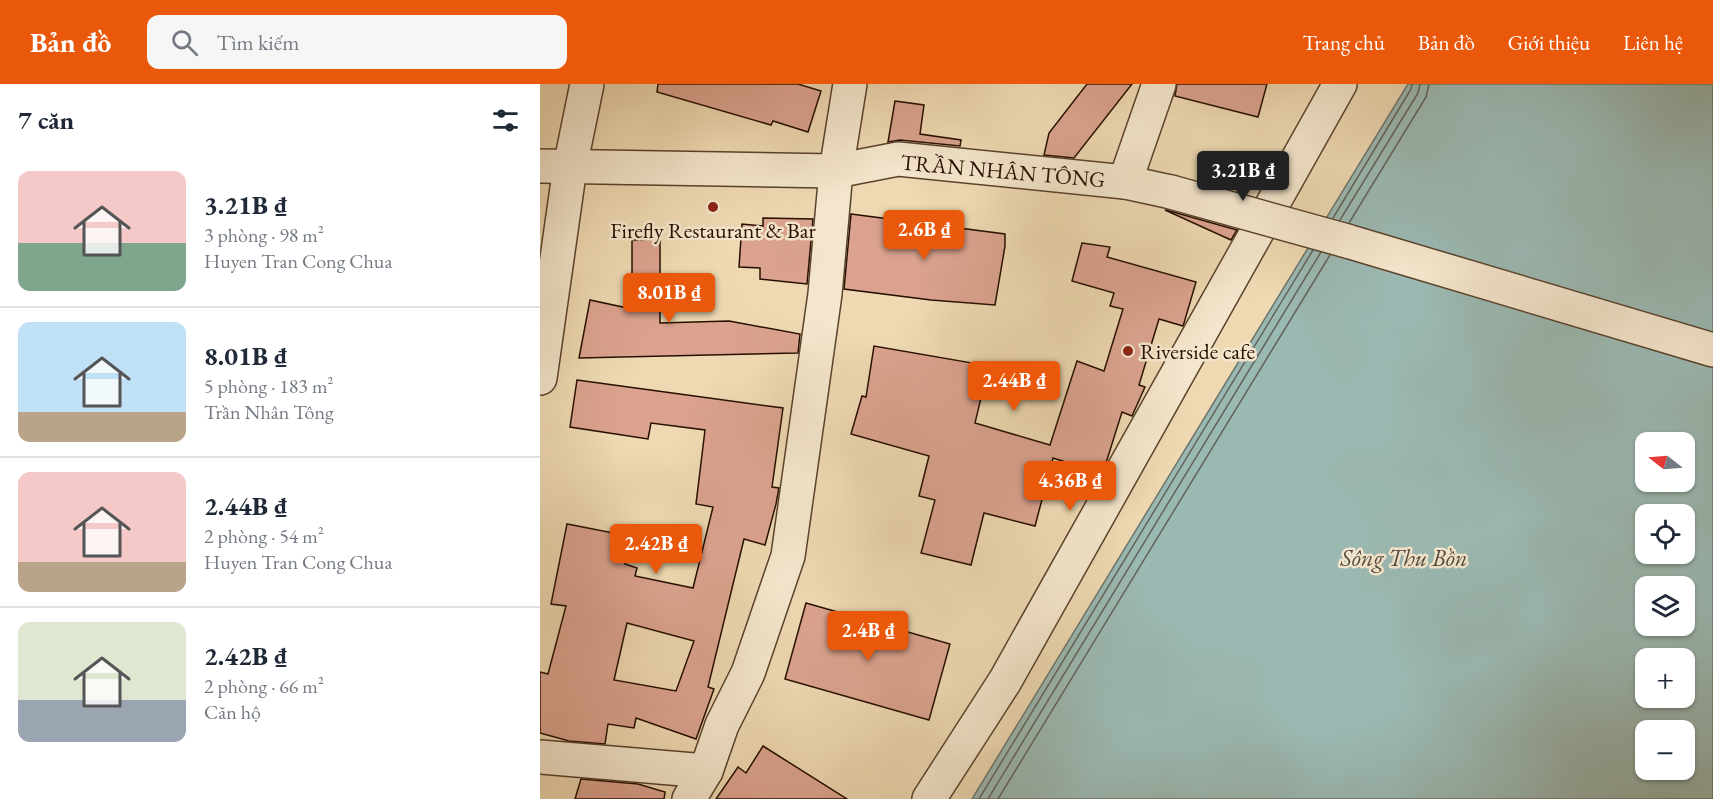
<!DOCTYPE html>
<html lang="vi">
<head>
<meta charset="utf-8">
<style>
	:root { --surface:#fff; --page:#f6f6f7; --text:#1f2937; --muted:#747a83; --line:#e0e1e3; --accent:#ea580c }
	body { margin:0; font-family:"EB Garamond",serif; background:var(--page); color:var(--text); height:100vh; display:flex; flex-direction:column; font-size:22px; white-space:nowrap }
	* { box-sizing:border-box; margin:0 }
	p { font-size:20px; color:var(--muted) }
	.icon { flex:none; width:33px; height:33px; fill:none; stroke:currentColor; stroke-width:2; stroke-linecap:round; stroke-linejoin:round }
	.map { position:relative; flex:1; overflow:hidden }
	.drawer { display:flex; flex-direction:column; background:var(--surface); width:540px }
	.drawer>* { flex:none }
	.needle { width:39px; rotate:287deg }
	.fabs { position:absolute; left:1095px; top:348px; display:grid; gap:12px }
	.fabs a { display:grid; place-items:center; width:60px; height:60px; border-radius:12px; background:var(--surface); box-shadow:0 2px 4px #0004; font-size:30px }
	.price { position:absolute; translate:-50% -51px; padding:0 14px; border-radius:6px; background:var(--accent); color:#fff; font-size:20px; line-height:39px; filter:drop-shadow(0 2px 3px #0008) }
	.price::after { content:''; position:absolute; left:50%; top:36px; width:18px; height:14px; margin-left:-9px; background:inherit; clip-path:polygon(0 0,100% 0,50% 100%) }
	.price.current { background:#222; color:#fff }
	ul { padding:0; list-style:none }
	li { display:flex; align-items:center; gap:18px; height:150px; padding:0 18px }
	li+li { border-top:2px solid var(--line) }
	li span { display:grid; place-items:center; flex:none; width:168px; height:120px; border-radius:12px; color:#555 }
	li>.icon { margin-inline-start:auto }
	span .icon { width:72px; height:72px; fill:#fffc; stroke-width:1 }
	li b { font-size:26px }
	h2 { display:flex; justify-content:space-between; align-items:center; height:72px; padding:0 18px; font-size:26px }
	header { display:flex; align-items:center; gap:36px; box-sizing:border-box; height:84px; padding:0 30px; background:var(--accent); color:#fff }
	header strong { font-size:28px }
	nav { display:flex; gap:33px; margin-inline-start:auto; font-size:21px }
	.search { width:420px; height:54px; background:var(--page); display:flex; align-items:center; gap:15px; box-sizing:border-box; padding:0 21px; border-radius:12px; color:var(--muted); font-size:22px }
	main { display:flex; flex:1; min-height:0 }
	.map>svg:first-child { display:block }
</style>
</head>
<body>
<header>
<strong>Bản đồ</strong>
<div class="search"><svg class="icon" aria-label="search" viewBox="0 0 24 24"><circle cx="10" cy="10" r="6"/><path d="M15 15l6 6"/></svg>Tìm kiếm</div>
<nav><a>Trang chủ</a><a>Bản đồ</a><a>Giới thiệu</a><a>Liên hệ</a></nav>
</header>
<main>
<section class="drawer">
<h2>7 căn<svg class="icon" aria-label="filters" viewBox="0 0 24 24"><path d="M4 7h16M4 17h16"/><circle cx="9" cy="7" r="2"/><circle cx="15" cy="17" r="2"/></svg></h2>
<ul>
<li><span style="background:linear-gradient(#f6c9c9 60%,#7fa58c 0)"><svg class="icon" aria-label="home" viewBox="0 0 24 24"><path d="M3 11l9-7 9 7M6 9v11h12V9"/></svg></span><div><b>3.21B ₫</b><p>3 phòng · 98 m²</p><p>Huyen Tran Cong Chua</p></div></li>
<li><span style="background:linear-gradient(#bfe0f5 75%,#b9a48a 0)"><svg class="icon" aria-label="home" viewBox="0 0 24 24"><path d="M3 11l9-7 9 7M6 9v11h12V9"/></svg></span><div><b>8.01B ₫</b><p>5 phòng · 183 m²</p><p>Trần Nhân Tông</p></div></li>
<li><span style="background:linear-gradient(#f6c9c9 75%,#b9a48a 0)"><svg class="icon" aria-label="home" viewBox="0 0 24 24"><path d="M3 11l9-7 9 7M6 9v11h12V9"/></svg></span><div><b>2.44B ₫</b><p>2 phòng · 54 m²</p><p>Huyen Tran Cong Chua</p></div></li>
<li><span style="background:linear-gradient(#dfe7d0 65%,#9aa5b1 0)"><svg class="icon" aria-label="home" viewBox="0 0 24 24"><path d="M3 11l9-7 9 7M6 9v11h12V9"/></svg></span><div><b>2.42B ₫</b><p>2 phòng · 66 m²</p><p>Căn hộ</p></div></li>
</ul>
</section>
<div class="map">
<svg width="1173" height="715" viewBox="0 0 1173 715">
	<rect width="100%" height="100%" fill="#eed9b2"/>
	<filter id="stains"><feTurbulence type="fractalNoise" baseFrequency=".00333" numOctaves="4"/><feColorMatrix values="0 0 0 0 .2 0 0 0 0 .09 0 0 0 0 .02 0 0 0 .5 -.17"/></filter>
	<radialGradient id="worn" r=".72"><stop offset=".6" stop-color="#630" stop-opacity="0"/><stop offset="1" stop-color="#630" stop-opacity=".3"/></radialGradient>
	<!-- water -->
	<path fill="#9bb9b3" stroke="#6d756b" stroke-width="1.5" fill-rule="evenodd" d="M868,0H1173V715H432ZM1106,358H1144V398H1106ZM1106,430H1144V470H1106ZM1106,502H1144V542H1106ZM1106,574H1144V614H1106ZM1106,646H1144V686H1106Z"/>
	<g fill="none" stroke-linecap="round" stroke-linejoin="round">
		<!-- shore -->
		<g stroke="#61645a" stroke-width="1.5">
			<polyline points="793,134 871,5 872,0"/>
			<polyline points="800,136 878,9 880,0"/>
			<polyline points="809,139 886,13 889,0"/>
			<polyline points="439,715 773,166"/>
			<polyline points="448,715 781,168"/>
			<polyline points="458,715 790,171"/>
		</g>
	</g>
	<!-- building -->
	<g fill="#dba38f" stroke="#270f00" stroke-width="1.5" fill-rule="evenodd">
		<polygon points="118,0 258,0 281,7 268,48 233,37 231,41 117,8"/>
		<polygon points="547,0 592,0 534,74 504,71 509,49"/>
		<polygon points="637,0 727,0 718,33 635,12"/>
		<polygon points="355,17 384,21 380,50 421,56 420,62 360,56 348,58"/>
		<polygon points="625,126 626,126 697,146 691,156"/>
		<polygon points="311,130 465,150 465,162 455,221 391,216 304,205"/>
		<polygon points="223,134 273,135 267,200 220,195 220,184 199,183 202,140 223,142"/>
		<polygon points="120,155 120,239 189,237 260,250 258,269 39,274 50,216 92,225 92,156"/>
		<polygon points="542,159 570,163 567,173 656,198 644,239 643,242 619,235 599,301 605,303 592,332 582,328 566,379 560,389 513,374 495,442 444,429 431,481 381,469 395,416 379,412 389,372 311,350 322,312 326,313 334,262 444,281 438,314 441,314 435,339 510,361 537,277 564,287 583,225 570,222 574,209 532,197"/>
		<path d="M37,296L243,324L232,403L239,404L236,420L225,461L204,455L168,603L174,605L156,655L96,634L94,644L68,640L65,660L29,657L0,649V588L8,590L26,522L11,520L27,440L89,452L85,480L97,484L95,492L153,504L173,423L156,420L165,346L111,339L108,355L30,343ZM87,539L154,557L136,607L74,596Z"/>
		<polygon points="266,519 410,560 389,636 245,595"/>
		<polygon points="223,662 307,715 176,715 198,683 206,689"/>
		<polygon points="41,695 98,700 125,708 124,715 35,715"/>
	</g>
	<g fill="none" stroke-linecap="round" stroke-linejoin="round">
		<defs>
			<g id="minor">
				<polyline points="0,82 296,87 358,75 585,98 631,108"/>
				<polyline points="585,98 619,0"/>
				<polyline points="807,157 1173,266"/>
				<polyline points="0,294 30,83 47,0"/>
				<polyline points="0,673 166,687"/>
				<polyline points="149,715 166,687 182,641 208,589 248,472 285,210 296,87 310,0"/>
				<polyline points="389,715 465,597 800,0"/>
			</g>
		</defs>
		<!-- minor casing -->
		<use href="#minor" stroke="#59422c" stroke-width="36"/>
		<!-- minor -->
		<use href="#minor" stroke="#f4e6cd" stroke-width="33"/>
		<defs>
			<polyline id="minor-bridge" points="631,108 807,157"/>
		</defs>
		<!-- minor-bridge casing -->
		<use href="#minor-bridge" stroke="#59422c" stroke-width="36" stroke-linecap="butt"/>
		<!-- minor-bridge -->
		<use href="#minor-bridge" stroke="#f4e6cd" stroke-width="33"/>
	</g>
	<!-- markers -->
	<g fill="#8f2418" stroke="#f4e6cd" stroke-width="2">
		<circle cx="173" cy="123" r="6"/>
		<circle cx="588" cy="267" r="6"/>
	</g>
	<g text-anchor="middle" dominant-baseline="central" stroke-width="5" stroke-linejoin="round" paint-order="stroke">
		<!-- street labels -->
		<g font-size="22" fill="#270f00" stroke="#f4e6cd">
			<text transform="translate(463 87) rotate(5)">TRẦN NHÂN TÔNG</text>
		</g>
		<!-- poi labels -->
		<g font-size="22" fill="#270f00" stroke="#f4e6cd">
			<text x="173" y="146">Firefly Restaurant &amp; Bar</text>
			<text x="600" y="267" text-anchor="start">Riverside cafe</text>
		</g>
		<!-- water labels -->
		<g font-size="24" font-style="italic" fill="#504a3f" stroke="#f4e6cd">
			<text x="864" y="473">Sông Thu Bồn</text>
		</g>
	</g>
	<rect width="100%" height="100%" filter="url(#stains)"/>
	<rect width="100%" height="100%" fill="url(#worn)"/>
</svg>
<div class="fabs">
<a><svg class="needle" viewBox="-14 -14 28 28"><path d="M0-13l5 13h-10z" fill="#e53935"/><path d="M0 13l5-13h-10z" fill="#747a83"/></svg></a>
<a><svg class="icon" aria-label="locate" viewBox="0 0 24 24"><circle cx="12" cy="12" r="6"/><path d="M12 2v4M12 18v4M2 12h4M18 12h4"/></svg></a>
<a><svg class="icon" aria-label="layers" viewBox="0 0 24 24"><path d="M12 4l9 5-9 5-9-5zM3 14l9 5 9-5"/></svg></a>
<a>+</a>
<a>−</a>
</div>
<b class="price current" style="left:703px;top:118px">3.21B ₫</b>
<b class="price" style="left:384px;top:177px">2.6B ₫</b>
<b class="price" style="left:129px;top:240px">8.01B ₫</b>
<b class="price" style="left:474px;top:328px">2.44B ₫</b>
<b class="price" style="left:530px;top:428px">4.36B ₫</b>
<b class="price" style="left:116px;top:491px">2.42B ₫</b>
<b class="price" style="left:328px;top:578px">2.4B ₫</b>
</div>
</main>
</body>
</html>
